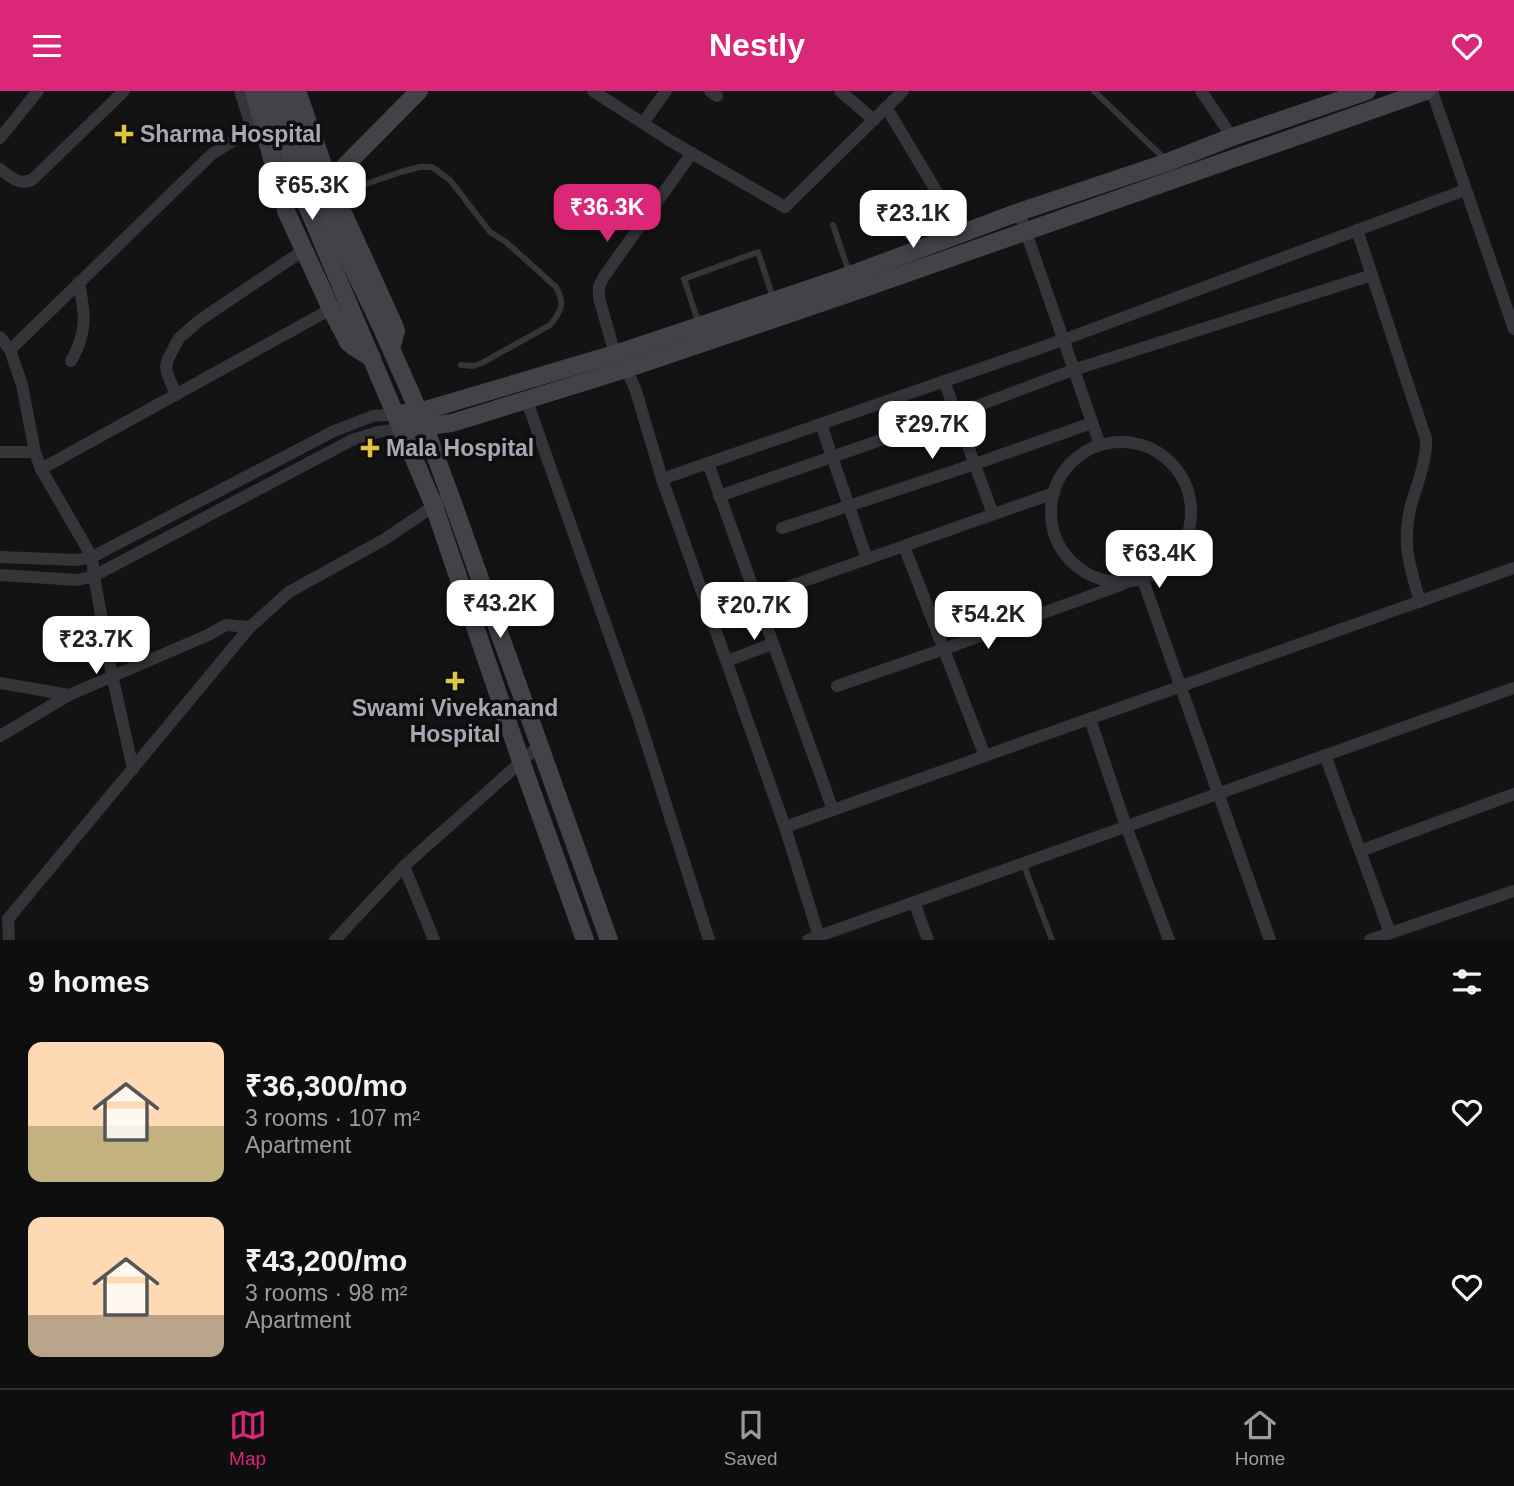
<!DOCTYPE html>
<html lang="en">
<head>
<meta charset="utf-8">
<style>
	:root { --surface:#0e0e0f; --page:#171718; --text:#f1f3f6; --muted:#9b9c9e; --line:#2e2e2f; --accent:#db2777 }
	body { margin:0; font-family:Helvetica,sans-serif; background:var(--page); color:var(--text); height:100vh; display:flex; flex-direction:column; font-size:26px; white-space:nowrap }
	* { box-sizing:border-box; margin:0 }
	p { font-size:23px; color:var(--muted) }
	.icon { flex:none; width:38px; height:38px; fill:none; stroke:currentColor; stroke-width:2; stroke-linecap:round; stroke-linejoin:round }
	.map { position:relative; height:849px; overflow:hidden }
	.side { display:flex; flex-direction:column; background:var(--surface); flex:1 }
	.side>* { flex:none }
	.price { position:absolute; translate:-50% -60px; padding:0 16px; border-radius:14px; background:#fff; color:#222; font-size:23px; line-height:46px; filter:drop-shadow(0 2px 4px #0008) }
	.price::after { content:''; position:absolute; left:50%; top:42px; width:21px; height:16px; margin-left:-10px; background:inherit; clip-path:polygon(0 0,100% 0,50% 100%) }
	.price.selected { background:var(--accent); color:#fff }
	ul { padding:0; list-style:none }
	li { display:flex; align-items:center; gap:21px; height:175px; padding:0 28px }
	li span { display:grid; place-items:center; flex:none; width:196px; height:140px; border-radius:14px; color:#555 }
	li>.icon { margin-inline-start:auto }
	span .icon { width:84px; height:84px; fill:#fffc; stroke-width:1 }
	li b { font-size:30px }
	h2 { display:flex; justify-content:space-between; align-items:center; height:84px; padding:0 28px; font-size:30px }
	header { display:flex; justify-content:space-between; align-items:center; height:91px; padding:0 28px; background:var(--accent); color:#fff; font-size:32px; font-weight:600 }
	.menu { display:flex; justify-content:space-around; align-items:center; height:98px; border-top:2px solid var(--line); background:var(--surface); font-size:19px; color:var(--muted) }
	.menu a { display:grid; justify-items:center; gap:4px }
	.menu .selected { color:var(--accent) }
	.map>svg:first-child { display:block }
</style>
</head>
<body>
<header><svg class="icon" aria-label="menu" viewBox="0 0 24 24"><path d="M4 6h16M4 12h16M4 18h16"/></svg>Nestly<svg class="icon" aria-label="heart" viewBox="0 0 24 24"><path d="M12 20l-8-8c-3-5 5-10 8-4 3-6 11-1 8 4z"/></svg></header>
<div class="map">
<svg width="1514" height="849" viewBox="0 0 1514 849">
	<rect width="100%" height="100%" fill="#131314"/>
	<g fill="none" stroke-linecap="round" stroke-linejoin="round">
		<!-- lane -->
		<g stroke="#343439" stroke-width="6">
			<polyline points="1094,0 1167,70"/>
			<path d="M337,103L401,81L420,76H432L450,89L490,141L506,151L556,196C565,213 562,219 550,234L482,272L473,275L461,274"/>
			<polyline points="833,134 849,181"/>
			<polyline points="699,233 684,188 758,161 773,207"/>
			<polyline points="1023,772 1052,849"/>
		</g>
		<!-- street -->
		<g stroke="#343439" stroke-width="12">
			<polyline points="240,0 252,38"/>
			<polyline points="593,0 669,49 785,116 903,0"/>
			<polyline points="710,0 717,5"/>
			<polyline points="840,0 874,29"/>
			<polyline points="1201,0 1232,46"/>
			<polyline points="1432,0 1514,238"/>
			<polyline points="886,16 962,143"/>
			<polyline points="643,32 666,0"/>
			<polyline points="0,47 38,0"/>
			<polyline points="692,62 605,184 599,195 599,207 615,263 626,278 635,297 662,388 785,736 820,849"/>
			<path d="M0,78C11,86 18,94 32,89L124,0"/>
			<polyline points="1019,121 1100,354"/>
			<path d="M1357,139L1426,348C1427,372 1416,395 1410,418C1402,455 1410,476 1420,511"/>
			<polyline points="0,246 10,259 22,294 35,361 41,378 92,466 94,485 112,584 133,678"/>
			<polyline points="10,259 212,63 252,38 263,34"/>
			<path d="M71,270C88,240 85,224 79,191"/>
			<polyline points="944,290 993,423"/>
			<polyline points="176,304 167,282 166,275 168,268 179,247 200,229 304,159"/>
			<polyline points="527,310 638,625 709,849"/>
			<polyline points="821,333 867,468"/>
			<circle cx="1121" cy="421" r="70"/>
			<polyline points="0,361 35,361"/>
			<polyline points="708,372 833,719"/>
			<polyline points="41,378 331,218"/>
			<polyline points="662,388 1063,249 1465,99"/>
			<polyline points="719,405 956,323 1073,279 1372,184"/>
			<polyline points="782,437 975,373 1092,332"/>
			<polyline points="904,455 985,665"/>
			<polyline points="0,466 77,469 92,466 334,340 373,325 396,323"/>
			<polyline points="0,484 78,489 94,485 352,349 378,341 403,338"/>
			<polyline points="1143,489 1270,849"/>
			<polyline points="711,523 1054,402"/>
			<polyline points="727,570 772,553"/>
			<polyline points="0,592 69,604"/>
			<polyline points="837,595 944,558 1123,493"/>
			<polyline points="1090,628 1126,735 1169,849"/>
			<polyline points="0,645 69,604 208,544 226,534 250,536"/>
			<polyline points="1325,664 1390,842"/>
			<polyline points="785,736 1514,477"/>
			<polyline points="1360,760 1514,703"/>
			<polyline points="914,811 928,849"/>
			<polyline points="9,849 8,828 250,536 289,501 385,448 450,404"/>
			<polyline points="335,849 404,775"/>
			<polyline points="434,849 404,775 540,654"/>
			<polyline points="808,849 1514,597"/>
			<polyline points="1370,849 1514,800"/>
		</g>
		<!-- secondary -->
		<g stroke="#424349" stroke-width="18">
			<polyline points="254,0 286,120 331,218 348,251 354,256 372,267"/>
			<polyline points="270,0 302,103 434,415 521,670 585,849"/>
			<polyline points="285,0 308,78 316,99 384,242 419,321 450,404 609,849"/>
			<polyline points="297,0 329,91 393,232 396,240 392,254"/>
			<polyline points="329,91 419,0"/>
			<polyline points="396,323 419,321 615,263 699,235 850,184 1019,121 1168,71 1232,46 1367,0"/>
			<polyline points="403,338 452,332 626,278 856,200 1426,0"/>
		</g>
	</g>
	<!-- markers -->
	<g fill="#e0c63f" stroke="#0e0e0f" stroke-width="2.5">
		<path d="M120.5 32.5h7v7h7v7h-7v7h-7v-7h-7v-7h7z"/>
		<path d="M366.5 346.5h7v7h7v7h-7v7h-7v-7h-7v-7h7z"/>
		<path d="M451.5 579.5h7v7h7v7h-7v7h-7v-7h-7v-7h7z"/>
	</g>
	<g text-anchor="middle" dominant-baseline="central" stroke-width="7" stroke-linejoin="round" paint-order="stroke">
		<!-- poi labels -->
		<g font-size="23" font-weight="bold" fill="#a6a8b3" stroke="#0e0e0f" text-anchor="start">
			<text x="140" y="43">Sharma Hospital</text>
			<text x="386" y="357">Mala Hospital</text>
			<text x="455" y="617" text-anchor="middle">Swami Vivekanand<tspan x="455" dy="26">Hospital</tspan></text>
		</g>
	</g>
</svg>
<b class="price" style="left:312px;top:131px">₹65.3K</b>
<b class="price selected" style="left:607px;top:153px">₹36.3K</b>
<b class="price" style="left:913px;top:159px">₹23.1K</b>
<b class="price" style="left:932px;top:370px">₹29.7K</b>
<b class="price" style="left:1159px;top:499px">₹63.4K</b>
<b class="price" style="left:500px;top:549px">₹43.2K</b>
<b class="price" style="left:754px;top:551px">₹20.7K</b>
<b class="price" style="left:988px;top:560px">₹54.2K</b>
<b class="price" style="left:96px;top:585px">₹23.7K</b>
</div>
<section class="side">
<h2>9 homes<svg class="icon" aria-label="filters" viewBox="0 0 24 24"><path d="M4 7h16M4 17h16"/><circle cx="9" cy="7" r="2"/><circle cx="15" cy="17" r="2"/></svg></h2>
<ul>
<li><span style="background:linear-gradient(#ffd9b3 60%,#c2b280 0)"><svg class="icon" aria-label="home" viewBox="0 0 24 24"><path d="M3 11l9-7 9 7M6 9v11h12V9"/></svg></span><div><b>₹36,300/mo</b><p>3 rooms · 107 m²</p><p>Apartment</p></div><svg class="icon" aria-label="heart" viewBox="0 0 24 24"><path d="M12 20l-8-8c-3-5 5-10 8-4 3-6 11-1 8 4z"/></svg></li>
<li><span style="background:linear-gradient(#ffd9b3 70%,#b9a48a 0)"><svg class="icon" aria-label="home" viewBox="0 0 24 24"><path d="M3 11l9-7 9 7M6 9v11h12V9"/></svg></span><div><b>₹43,200/mo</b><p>3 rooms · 98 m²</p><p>Apartment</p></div><svg class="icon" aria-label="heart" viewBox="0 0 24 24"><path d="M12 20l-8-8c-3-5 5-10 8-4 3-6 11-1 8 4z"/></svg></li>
</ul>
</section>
<nav class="menu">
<a class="selected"><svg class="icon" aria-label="map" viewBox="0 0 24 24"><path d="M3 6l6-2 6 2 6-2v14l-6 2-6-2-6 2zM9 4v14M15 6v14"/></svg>Map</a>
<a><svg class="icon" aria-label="saved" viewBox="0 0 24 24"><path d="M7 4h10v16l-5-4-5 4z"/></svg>Saved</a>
<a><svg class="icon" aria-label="home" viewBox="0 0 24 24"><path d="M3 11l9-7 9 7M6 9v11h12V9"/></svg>Home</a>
</nav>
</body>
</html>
